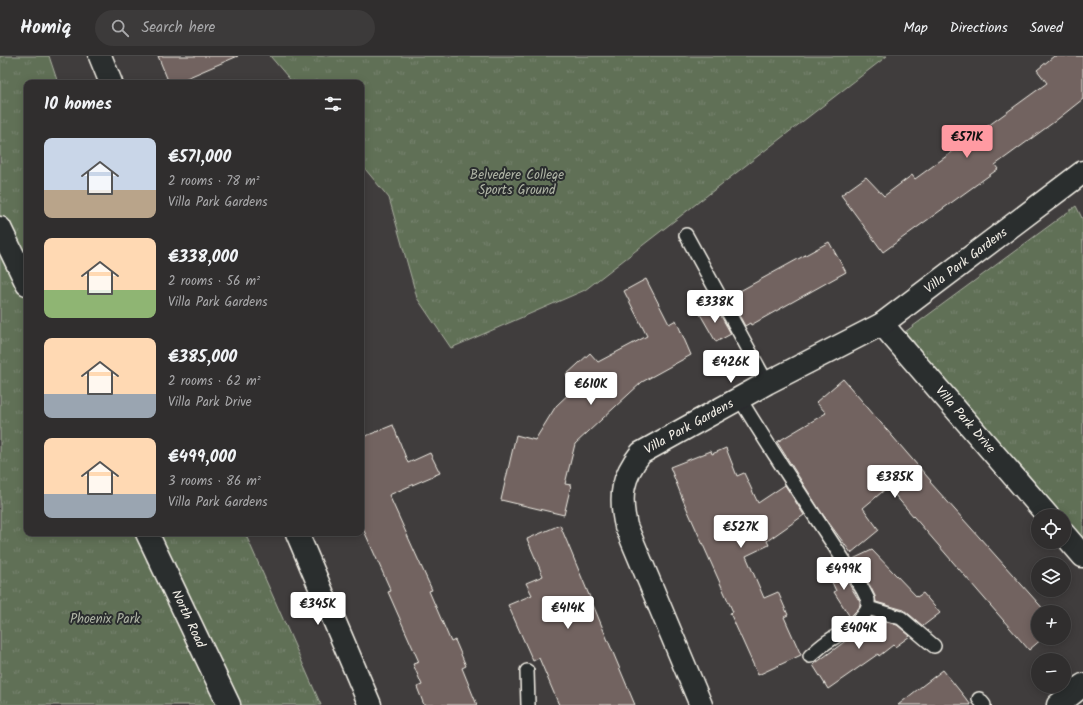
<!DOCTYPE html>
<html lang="en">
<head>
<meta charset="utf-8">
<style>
	:root { --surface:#302e2e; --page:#3c3a3a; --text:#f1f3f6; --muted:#a8a8aa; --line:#4b4a4a; --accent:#ff9aa2 }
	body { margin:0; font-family:Kalam,sans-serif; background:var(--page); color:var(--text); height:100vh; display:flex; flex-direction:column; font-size:15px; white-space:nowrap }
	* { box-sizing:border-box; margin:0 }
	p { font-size:13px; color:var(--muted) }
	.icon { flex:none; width:22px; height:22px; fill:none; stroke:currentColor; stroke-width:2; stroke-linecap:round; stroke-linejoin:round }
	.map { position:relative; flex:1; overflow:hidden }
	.panel { position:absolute; left:24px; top:24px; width:340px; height:456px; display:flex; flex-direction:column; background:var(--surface); border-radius:8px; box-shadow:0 2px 10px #0003,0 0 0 1px var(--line) }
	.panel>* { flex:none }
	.buttons { position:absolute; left:1031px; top:453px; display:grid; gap:8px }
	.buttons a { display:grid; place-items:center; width:40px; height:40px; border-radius:50%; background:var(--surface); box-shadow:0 2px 10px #0003,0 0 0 1px var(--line); font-size:20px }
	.price { position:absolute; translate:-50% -34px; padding:0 9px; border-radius:4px; background:#fff; color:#222; font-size:13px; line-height:26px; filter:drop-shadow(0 1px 2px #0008) }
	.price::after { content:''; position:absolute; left:50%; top:24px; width:12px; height:9px; margin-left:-6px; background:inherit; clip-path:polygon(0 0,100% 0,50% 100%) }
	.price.active { background:var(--accent); color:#111 }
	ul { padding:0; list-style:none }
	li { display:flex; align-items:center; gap:12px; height:100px; padding:0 20px }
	li span { display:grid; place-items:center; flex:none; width:112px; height:80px; border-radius:8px; color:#555 }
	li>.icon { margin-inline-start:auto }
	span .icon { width:48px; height:48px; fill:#fffc; stroke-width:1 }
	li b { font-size:17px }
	h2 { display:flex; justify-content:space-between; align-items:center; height:48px; padding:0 20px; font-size:17px }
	header { display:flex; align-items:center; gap:24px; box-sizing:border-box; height:56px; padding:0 20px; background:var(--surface); border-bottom:1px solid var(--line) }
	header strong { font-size:19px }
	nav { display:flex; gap:22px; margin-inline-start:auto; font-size:14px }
	.search { width:280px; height:36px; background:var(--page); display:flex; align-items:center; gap:10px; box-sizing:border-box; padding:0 14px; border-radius:22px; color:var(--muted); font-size:15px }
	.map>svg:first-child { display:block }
</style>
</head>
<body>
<header>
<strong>Homiq</strong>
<div class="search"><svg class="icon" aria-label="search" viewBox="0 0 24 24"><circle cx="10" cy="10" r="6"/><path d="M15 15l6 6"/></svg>Search here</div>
<nav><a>Map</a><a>Directions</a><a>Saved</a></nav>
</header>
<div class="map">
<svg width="1083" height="649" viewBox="0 0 1083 649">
	<defs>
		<pattern id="park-tufts" width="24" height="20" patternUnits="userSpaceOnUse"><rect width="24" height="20" fill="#606f57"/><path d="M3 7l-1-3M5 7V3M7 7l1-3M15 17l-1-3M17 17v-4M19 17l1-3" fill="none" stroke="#77846f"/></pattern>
	</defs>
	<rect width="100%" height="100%" fill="#403d3d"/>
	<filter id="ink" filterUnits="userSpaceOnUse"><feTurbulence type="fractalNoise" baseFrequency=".025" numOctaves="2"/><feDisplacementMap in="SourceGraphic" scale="8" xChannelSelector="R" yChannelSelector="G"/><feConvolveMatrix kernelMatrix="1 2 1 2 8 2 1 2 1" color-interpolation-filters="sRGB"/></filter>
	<g filter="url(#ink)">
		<!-- park -->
		<g fill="url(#park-tufts)" stroke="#aab0a0">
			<polygon points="0,0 49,0 58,27 27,27 27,477 245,477 321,649 0,649"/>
			<polygon points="270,0 887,0 585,234 451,292 417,242 389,142 361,108 361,27 293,27"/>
			<polygon points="1076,150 1083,164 1083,488 1064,465 1064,460 1060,460 905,276"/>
		</g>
		<!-- building -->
		<g fill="#726361" stroke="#f4f1e8">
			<polygon points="158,0 238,0 175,27 169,27"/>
			<polygon points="1054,0 1083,0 1083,43 1054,66 995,109 998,113 883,196 841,139 866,121 884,140 912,119 915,123 1047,27 1037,14"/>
			<polygon points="829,186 846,216 751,269 750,267 745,270 729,241"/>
			<polygon points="646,223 669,268 676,264 691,299 642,326 575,388 565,428 571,429 564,459 501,444 516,379 535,384 556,350 576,331 566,319 590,297 598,306 647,280 624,235"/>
			<polygon points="715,249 731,278 716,286 700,258"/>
			<polygon points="843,323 931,425 930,426 1046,556 1038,556 1038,582 1043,582 1029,594 888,431 863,452 879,474 851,497 821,456 777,386 826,357 816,346"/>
			<polygon points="393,369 408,407 430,397 440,417 389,439 432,534 429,535 451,586 455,584 466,610 462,612 477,649 424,649 417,631 422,629 413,608 419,606 388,536 391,535 361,468 361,382"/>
			<polygon points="726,392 737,420 744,417 758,447 785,429 804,459 767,485 769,489 746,500 764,542 778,536 788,559 784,561 801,599 758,619 730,557 733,556 683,444 670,411 711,395 712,398"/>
			<polygon points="560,469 601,568 635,649 559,649 539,602 533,605 508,549 532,539 526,527 543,520 527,483"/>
			<polygon points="872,494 917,541 923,537 940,557 923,570 904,554 876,546 875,540 870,530 853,503"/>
			<polygon points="838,510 860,546 860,550 858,553 850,561 834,536 836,535 827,515"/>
			<polygon points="872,561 897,569 910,580 895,591 893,589 879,600 878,598 828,633 813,609 859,575"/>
			<polygon points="943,614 971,649 898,649 922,630"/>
		</g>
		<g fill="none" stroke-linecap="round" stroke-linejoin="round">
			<defs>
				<g id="lane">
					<polyline points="686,179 767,327"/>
					<path d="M740,343C779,408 822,470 863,534L868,544V552L901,562L934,590"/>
					<path d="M810,600C817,594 823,588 830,584C845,574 860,568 868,552"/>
					<polyline points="527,615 528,649"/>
					<polyline points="979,643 984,649"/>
				</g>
				<g id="street">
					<polyline points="0,172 27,228"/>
					<polyline points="882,268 1048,460"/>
					<polyline points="147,477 229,649"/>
					<polyline points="1064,478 1083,500"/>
					<path d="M701,649L626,470C619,440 622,421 641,397L767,327L882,268L1083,116"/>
					<polyline points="1058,649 1083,629"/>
				</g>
				<g id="secondary">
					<polyline points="100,0 111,27"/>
					<polyline points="297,477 370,649"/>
				</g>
			</defs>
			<!-- lane casing -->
			<use href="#lane" stroke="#f4f1e8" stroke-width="16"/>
			<!-- street casing -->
			<use href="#street" stroke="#f4f1e8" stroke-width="25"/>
			<!-- secondary casing -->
			<use href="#secondary" stroke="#f4f1e8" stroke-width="25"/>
			<!-- lane -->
			<use href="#lane" stroke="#2a2d2e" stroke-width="13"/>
			<!-- street -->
			<use href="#street" stroke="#2a2d2e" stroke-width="22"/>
			<!-- secondary -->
			<use href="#secondary" stroke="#2a2d2e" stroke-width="22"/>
		</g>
	</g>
	<g text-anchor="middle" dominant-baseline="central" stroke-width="4" stroke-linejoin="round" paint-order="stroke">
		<!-- park labels -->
		<g font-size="13" fill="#b1b6a7" stroke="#2a2d2e">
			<text x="517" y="119">Belvedere College<tspan x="517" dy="15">Sports Ground</tspan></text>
			<text x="105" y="563">Phoenix Park</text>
		</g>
		<!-- street labels -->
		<g font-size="13" fill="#f4f1e8" stroke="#2a2d2e">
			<text transform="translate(966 205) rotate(-37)">Villa Park Gardens</text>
			<text transform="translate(965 364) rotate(49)">Villa Park Drive</text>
			<text transform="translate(689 371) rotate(-29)">Villa Park Gardens</text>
			<text transform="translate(188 563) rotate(65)">North Road</text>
		</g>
	</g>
</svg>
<div class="buttons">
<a><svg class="icon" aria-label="locate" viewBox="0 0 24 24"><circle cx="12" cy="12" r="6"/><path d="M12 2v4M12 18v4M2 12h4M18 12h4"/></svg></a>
<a><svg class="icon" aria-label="layers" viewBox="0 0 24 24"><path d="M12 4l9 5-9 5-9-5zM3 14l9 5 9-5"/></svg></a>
<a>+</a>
<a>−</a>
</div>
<b class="price active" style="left:967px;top:103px">€571K</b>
<b class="price" style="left:715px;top:268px">€338K</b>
<b class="price" style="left:731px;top:328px">€426K</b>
<b class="price" style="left:591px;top:350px">€610K</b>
<b class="price" style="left:895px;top:443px">€385K</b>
<b class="price" style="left:741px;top:493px">€527K</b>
<b class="price" style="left:844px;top:535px">€499K</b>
<b class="price" style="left:318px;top:570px">€345K</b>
<b class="price" style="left:568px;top:574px">€414K</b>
<b class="price" style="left:859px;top:594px">€404K</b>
<section class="panel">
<h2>10 homes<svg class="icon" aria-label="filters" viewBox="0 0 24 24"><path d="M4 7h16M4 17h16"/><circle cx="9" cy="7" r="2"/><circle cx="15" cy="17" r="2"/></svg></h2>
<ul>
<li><span style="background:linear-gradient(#c9d6e8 65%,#b9a48a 0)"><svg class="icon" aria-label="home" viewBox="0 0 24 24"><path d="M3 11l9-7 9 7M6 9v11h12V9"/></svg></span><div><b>€571,000</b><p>2 rooms · 78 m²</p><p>Villa Park Gardens</p></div></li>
<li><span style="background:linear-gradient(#ffd9b3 65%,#8fb573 0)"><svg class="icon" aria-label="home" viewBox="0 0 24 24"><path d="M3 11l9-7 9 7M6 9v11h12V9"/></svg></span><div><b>€338,000</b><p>2 rooms · 56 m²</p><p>Villa Park Gardens</p></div></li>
<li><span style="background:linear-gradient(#ffd9b3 70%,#9aa5b1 0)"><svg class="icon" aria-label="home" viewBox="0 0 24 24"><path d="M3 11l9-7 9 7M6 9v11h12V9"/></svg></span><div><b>€385,000</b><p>2 rooms · 62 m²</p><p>Villa Park Drive</p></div></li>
<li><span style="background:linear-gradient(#ffd9b3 70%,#9aa5b1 0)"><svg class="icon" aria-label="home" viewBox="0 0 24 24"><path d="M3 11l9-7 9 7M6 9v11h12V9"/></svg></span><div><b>€499,000</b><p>3 rooms · 86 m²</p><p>Villa Park Gardens</p></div></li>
</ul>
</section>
</div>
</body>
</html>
